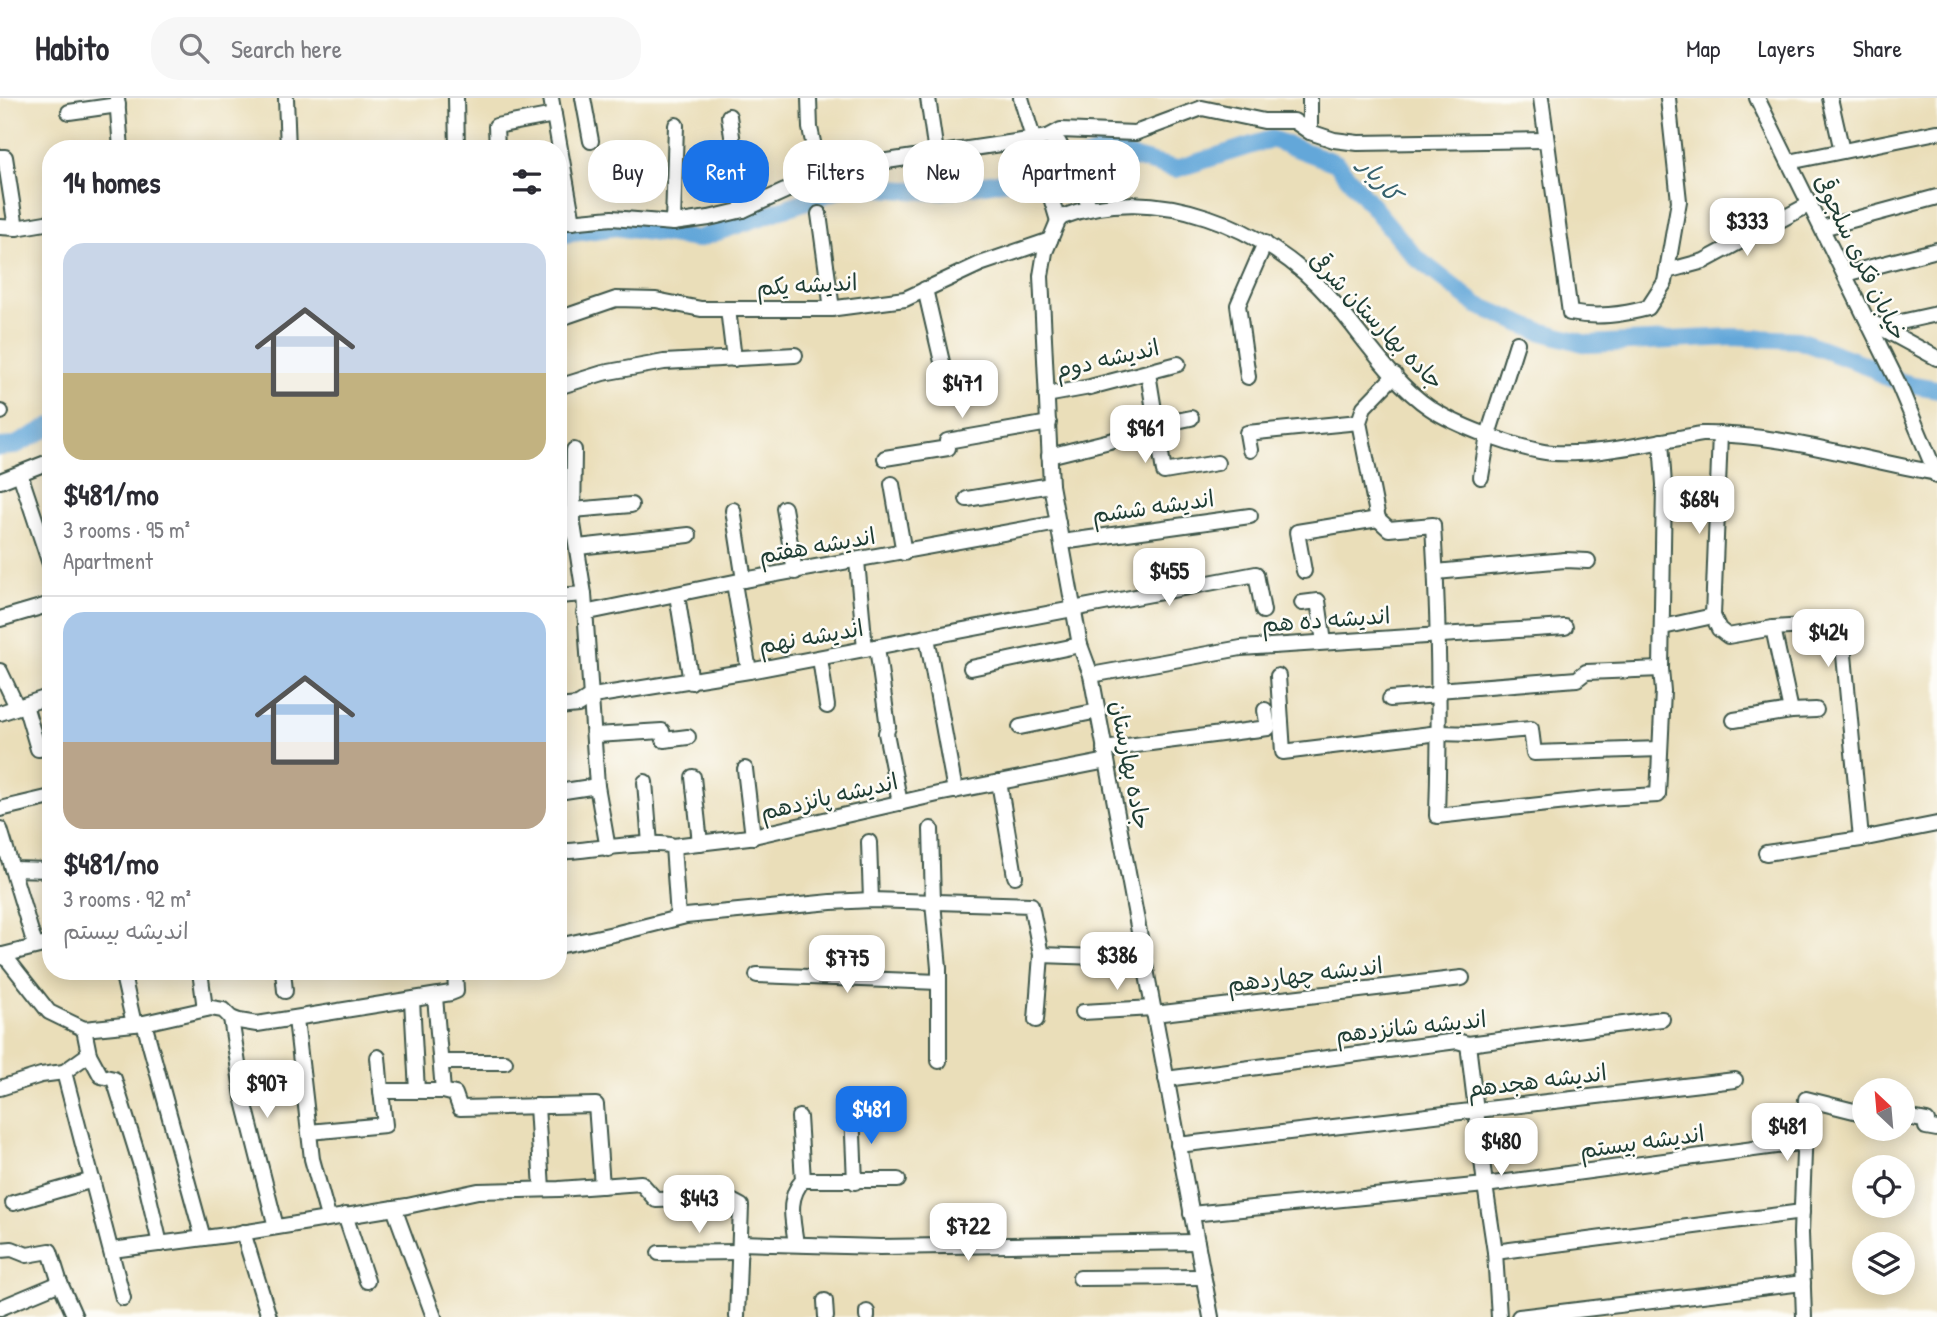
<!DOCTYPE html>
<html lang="en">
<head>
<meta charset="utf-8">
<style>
	:root { --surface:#fff; --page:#f7f7f7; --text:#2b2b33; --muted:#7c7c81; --line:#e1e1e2; --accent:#1a73e8 }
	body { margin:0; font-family:"Patrick Hand","Playpen Sans Arabic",sans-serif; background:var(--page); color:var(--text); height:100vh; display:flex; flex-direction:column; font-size:26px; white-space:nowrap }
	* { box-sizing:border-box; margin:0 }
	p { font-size:23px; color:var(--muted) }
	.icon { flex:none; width:38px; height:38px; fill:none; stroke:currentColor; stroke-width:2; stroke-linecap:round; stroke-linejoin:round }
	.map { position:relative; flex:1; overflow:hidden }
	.details { position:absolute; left:42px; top:42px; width:525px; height:840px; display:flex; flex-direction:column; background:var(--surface); border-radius:28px; box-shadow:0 4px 18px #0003 }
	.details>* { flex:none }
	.banner { position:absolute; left:588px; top:42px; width:665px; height:63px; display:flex; gap:14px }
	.needle { width:46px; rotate:334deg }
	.fabs { position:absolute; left:1852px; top:980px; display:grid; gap:14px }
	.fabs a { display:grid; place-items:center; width:63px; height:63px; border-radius:50%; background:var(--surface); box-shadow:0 4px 18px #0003; font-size:35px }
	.price { position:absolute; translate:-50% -60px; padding:0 16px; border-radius:14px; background:#fff; color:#222; font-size:23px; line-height:46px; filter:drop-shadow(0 2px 4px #0008) }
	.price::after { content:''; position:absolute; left:50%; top:42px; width:21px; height:16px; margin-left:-10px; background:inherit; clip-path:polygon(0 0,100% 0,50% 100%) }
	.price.on { background:var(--accent); color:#fff }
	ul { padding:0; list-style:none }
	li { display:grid; align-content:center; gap:14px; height:371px; padding:0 21px }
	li+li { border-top:2px solid var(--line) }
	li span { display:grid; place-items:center; height:217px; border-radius:21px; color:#555 }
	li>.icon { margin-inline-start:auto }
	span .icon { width:126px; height:126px; fill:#fffc; stroke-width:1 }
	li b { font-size:30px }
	h2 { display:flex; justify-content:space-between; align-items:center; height:84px; padding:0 21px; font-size:30px }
	.chip { padding:0 24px; border-radius:28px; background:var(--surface); box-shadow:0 4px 18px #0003; font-size:24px; line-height:63px }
	.chip.on { background:var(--accent); color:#fff }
	header { display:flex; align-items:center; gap:42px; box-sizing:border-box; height:98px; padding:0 35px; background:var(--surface); border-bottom:2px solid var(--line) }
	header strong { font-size:33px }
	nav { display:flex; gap:38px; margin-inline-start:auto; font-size:24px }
	.search { width:490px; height:63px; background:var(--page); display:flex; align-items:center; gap:18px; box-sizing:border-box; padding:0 24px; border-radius:28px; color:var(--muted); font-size:26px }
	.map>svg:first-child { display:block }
</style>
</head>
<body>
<header>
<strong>Habito</strong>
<div class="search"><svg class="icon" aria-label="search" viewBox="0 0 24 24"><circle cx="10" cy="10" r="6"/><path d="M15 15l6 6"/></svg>Search here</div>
<nav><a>Map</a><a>Layers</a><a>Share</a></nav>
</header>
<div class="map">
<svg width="1937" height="1219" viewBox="0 0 1937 1219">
	<rect width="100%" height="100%" fill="#fdfcf7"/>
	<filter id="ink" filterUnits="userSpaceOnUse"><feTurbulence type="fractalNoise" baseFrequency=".0143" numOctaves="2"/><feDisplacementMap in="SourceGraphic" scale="14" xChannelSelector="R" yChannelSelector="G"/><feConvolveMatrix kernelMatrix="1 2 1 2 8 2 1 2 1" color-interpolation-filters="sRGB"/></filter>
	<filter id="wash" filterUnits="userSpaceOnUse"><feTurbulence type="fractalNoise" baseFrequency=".00686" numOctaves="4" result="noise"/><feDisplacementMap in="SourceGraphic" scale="28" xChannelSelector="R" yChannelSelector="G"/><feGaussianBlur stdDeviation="1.57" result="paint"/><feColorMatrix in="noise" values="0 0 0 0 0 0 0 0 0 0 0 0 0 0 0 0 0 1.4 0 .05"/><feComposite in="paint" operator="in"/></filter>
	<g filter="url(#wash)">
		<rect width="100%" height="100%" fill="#eadeb9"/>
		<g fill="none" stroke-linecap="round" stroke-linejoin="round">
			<!-- river -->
			<g stroke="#64a7d9" stroke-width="18">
				<polyline points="558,137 616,129 697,141 850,88 936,94 1046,76 1104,52 1176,71 1271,41 1336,65 1415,159 1477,207 1536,232 1587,246 1733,239 1798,242 1871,269 1883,278 1909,286 1937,291"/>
				<polyline points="0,349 14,348 51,328"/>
			</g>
		</g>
	</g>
	<g filter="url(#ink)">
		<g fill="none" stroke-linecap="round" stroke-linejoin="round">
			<defs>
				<g id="minor">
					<polyline points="117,0 121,51"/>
					<polyline points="286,0 288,51"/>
					<polyline points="456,0 457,51"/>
					<polyline points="551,0 573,124"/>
					<polyline points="583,0 591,43"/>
					<polyline points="809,0 810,30 821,82"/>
					<polyline points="928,0 936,55"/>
					<polyline points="1021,0 1058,123"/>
					<polyline points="1310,0 1310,34"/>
					<path d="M1541,0L1570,215C1597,220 1621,217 1648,210L1665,184L1679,103L1668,0"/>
					<polyline points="1757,0 1898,285 1937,378"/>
					<polyline points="1830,0 1842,53"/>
					<polyline points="69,14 118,7"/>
					<polyline points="729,18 743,112"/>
					<polyline points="1048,39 1061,32 1135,35 1202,10 1264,23 1294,23 1310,34 1334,42 1358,45 1546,42"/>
					<polyline points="497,51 496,28 554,17"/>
					<polyline points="0,59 5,59 16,130"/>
					<polyline points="1789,64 1937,34"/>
					<polyline points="819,116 832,211"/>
					<polyline points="558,125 612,120 673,125 709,120 743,112 785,93 860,67 1048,39 1059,45 1090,109"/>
					<polyline points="673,125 676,27"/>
					<polyline points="0,129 16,130 51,124"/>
					<polyline points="1822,130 1937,99"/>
					<polyline points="1667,173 1704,163 1810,106"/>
					<polyline points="1845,176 1937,152"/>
					<polyline points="925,191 942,264"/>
					<polyline points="728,211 734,261"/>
					<polyline points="558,221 616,201 656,202 701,211 829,211 905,201 980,166 1050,142"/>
					<polyline points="1869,223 1937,260"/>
					<polyline points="1878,229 1937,216"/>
					<polyline points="1148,275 1164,374 1217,365"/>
					<path d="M1395,277L1364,309L1359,324L1378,421L1389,431L1433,427C1439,524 1440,621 1437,718L1604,700L1658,697L1663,593L1661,571L1664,387L1661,343"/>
					<polyline points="1248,279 1238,207 1265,145"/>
					<polyline points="558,289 603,275 664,264 795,257"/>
					<polyline points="1046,297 1090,289 1178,266"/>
					<polyline points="0,314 1,314"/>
					<polyline points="1157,327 1191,320"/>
					<polyline points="574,352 573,426 584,496 597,688 608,751"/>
					<polyline points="1250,352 1247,335 1359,324"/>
					<polyline points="1049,358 1130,338"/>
					<polyline points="885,360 948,350 947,343 1049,325"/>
					<polyline points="20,376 51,469"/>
					<polyline points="1481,379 1488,337 1517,245"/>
					<polyline points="0,383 51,363"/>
					<polyline points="892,386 904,455"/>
					<polyline points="967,401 1051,387"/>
					<polyline points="784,410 795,474"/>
					<polyline points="573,412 631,407"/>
					<polyline points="733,412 744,482"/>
					<polyline points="558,427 573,426"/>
					<polyline points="1062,444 1250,418"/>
					<polyline points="578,449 689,437"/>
					<polyline points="857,463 865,551"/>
					<polyline points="1304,473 1297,434 1378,421"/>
					<polyline points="1436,474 1565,462 1588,463"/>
					<polyline points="734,485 749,573"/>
					<polyline points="677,497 691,584"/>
					<polyline points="558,498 584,496"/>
					<polyline points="1302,505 1318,503 1324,544"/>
					<polyline points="584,515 744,482 1058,425"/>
					<polyline points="1713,518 1719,531 1728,538 1773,530 1837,526 1843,546 1861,741"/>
					<polyline points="0,521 51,506"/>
					<polyline points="1663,529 1713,518 1720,336"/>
					<polyline points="1773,530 1791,613"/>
					<polyline points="927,539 955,693"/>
					<polyline points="877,549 888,629 886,635 900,705"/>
					<polyline points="820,560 827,608"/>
					<polyline points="971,570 1080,547"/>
					<polyline points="0,573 17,609"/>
					<polyline points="1091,577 1241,550 1565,529"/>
					<polyline points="1278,578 1283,654 1439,635 1474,636 1531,631 1534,655 1660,651"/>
					<polyline points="1438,592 1577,581 1586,574 1661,571"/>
					<polyline points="1390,601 1438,597"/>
					<polyline points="25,607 38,651 51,649"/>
					<polyline points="558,609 578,607 592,598 599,597 749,573 1256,476 1263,513"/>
					<polyline points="0,615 51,598"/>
					<polyline points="1734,622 1791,613 1816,612"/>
					<polyline points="1020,629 1098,613"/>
					<polyline points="596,637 662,633 664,642 688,639"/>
					<polyline points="1104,651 1268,630 1265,612"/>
					<polyline points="745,671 753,739"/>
					<polyline points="693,679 700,745"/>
					<polyline points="645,684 650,746"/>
					<polyline points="999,684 1015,778"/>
					<polyline points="558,694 597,688"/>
					<polyline points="0,711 51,699"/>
					<polyline points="0,731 35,847"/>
					<polyline points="931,731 933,804 939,870 939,963"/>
					<polyline points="869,744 871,802"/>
					<polyline points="673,748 678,819"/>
					<path d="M558,754C581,753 656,741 673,748L749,739L938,696L1107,663"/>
					<polyline points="1766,755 1861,741 1937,726"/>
					<polyline points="12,771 51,772"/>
					<polyline points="558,848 618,835 686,818 831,804 871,802 1031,807 1041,857 1036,922"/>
					<polyline points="0,857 8,862 49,914 84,931 144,925 211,910 223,912 231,920 239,923 257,926 451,895 456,893 455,873"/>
					<polyline points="3,857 51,845"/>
					<polyline points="1041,857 1097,859 1142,854"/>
					<polyline points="122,873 134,926"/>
					<polyline points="200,873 205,911"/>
					<polyline points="283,873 285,893"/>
					<polyline points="757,877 939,884"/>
					<polyline points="435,899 443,993 455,996 460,1010 596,1007 602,1088"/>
					<polyline points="412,902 417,993"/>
					<polyline points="1083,914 1153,910"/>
					<polyline points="1154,916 1462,880"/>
					<polyline points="231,920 243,999 276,1129"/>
					<polyline points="296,921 312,1061 328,1119"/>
					<polyline points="144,925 203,1140"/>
					<polyline points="84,931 89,956 64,974 123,1200"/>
					<polyline points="1468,946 1485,1087 1495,1154 1499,1219"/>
					<polyline points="89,956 101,978 114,981 143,1074 160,1146"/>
					<polyline points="378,959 381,993"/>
					<polyline points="441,964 505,964"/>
					<polyline points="1166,981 1457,943 1468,946 1662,921"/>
					<polyline points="0,990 41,977 64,974"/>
					<polyline points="537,1008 542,1091"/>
					<polyline points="852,1014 855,1084"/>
					<polyline points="1902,1018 1927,1023 1926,1029 1937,1031"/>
					<polyline points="309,1034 385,1027 381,993 443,993"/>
					<polyline points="1178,1047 1735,982"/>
					<polyline points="803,1082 898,1082"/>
					<polyline points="13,1105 93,1082"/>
					<polyline points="394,1110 434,1219"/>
					<polyline points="1191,1116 1485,1087 1806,1044"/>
					<polyline points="345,1117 367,1183"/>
					<polyline points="243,1134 269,1219"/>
					<polyline points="740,1145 880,1149 1197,1144"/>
					<path d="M796,1146C793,1122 786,1101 803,1082L799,1019"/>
					<polyline points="0,1152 12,1151 27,1157 50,1153 60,1185 75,1219"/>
					<polyline points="112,1152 235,1136 407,1108 478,1093 559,1091 641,1085 656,1102 726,1100 741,1108 737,1219"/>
					<polyline points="1495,1154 1802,1114"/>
					<polyline points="659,1155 740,1154"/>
					<polyline points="1080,1180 1203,1179"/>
					<polyline points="825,1203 826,1219"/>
					<polyline points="0,1210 60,1185"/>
					<polyline points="867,1214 867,1219"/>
					<path d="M1211,1219L1091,577L1080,547L1051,387L1041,178L1045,154L1058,123L1062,119C1154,83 1267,128 1330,200C1362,236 1390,283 1430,310C1455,327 1509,347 1539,353C1579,362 1660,343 1702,336C1781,335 1860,362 1937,375"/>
					<polyline points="1519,1219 1803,1185"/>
					<polyline points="1804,1219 1801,1135 1806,1001 1862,1015 1864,1010"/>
				</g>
			</defs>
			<!-- minor casing -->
			<use href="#minor" stroke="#3d5548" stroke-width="18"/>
			<!-- minor -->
			<use href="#minor" stroke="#fff" stroke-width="14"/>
		</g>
	</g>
	<g text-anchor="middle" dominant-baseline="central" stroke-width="5" stroke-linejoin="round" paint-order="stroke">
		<!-- street labels -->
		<g font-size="23" fill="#1f3d34" stroke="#fdfcf7">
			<text transform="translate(1861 159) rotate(64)">خیابان فکری سلجوقی</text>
			<text transform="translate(807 186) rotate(-3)">اندیشه یکم</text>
			<text transform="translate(1377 222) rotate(46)">جاده بهارستان شرقی</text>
			<text transform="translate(1107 260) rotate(-13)">اندیشه دوم</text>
			<text transform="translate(1153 408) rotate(-8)">اندیشه ششم</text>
			<text transform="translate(817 447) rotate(-10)">اندیشه هفتم</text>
			<text transform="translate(1326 521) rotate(-4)">اندیشه ده هم</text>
			<text transform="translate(811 538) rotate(-10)">اندیشه نهم</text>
			<text transform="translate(1131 667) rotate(79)">جاده بهارستان</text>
			<text transform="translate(829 698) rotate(-13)">اندیشه پانزدهم</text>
			<text transform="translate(1305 876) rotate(-7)">اندیشه چهاردهم</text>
			<text transform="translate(1411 928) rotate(-6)">اندیشه شانزدهم</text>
			<text transform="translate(1537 982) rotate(-7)">اندیشه هجدهم</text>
			<text transform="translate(1642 1043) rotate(-8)">اندیشه بیستم</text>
		</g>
		<!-- water labels -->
		<g font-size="24" font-style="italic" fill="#37626e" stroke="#fdfcf7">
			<text transform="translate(1381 81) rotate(50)">کاربار</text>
		</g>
	</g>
</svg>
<div class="fabs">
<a><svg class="needle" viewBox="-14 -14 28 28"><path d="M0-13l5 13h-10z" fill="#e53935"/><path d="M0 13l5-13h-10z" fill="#7c7c81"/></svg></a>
<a><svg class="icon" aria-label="locate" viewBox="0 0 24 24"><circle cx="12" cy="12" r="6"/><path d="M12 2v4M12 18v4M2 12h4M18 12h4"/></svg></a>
<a><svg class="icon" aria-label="layers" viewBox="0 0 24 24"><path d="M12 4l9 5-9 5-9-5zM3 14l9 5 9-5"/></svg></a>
</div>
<b class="price" style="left:1747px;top:160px">$333</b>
<b class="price" style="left:962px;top:322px">$471</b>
<b class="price" style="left:1145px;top:367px">$961</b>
<b class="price" style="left:1699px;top:438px">$684</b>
<b class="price" style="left:1169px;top:510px">$455</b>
<b class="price" style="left:1828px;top:571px">$424</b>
<b class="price" style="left:1117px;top:894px">$386</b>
<b class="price" style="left:847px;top:897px">$775</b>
<b class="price" style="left:267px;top:1022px">$907</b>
<b class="price on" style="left:871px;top:1048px">$481</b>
<b class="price" style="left:1787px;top:1065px">$481</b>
<b class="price" style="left:1501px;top:1080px">$480</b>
<b class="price" style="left:699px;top:1137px">$443</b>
<b class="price" style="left:968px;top:1165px">$722</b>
<div class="banner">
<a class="chip">Buy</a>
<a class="chip on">Rent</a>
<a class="chip">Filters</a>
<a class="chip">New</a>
<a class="chip">Apartment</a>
</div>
<section class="details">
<h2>14 homes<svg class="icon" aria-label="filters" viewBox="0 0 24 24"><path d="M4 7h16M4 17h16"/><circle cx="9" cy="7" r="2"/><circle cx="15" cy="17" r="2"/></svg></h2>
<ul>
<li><span style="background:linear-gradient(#c9d6e8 60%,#c2b280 0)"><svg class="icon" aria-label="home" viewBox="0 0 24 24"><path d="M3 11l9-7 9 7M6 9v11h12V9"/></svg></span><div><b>$481/mo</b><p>3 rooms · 95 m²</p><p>Apartment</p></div></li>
<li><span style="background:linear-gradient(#a9c7e8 60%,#b9a48a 0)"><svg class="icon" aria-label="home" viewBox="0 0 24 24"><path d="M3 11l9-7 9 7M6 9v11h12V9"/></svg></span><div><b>$481/mo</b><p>3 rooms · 92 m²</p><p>اندیشه بیستم</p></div></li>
</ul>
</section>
</div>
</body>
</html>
